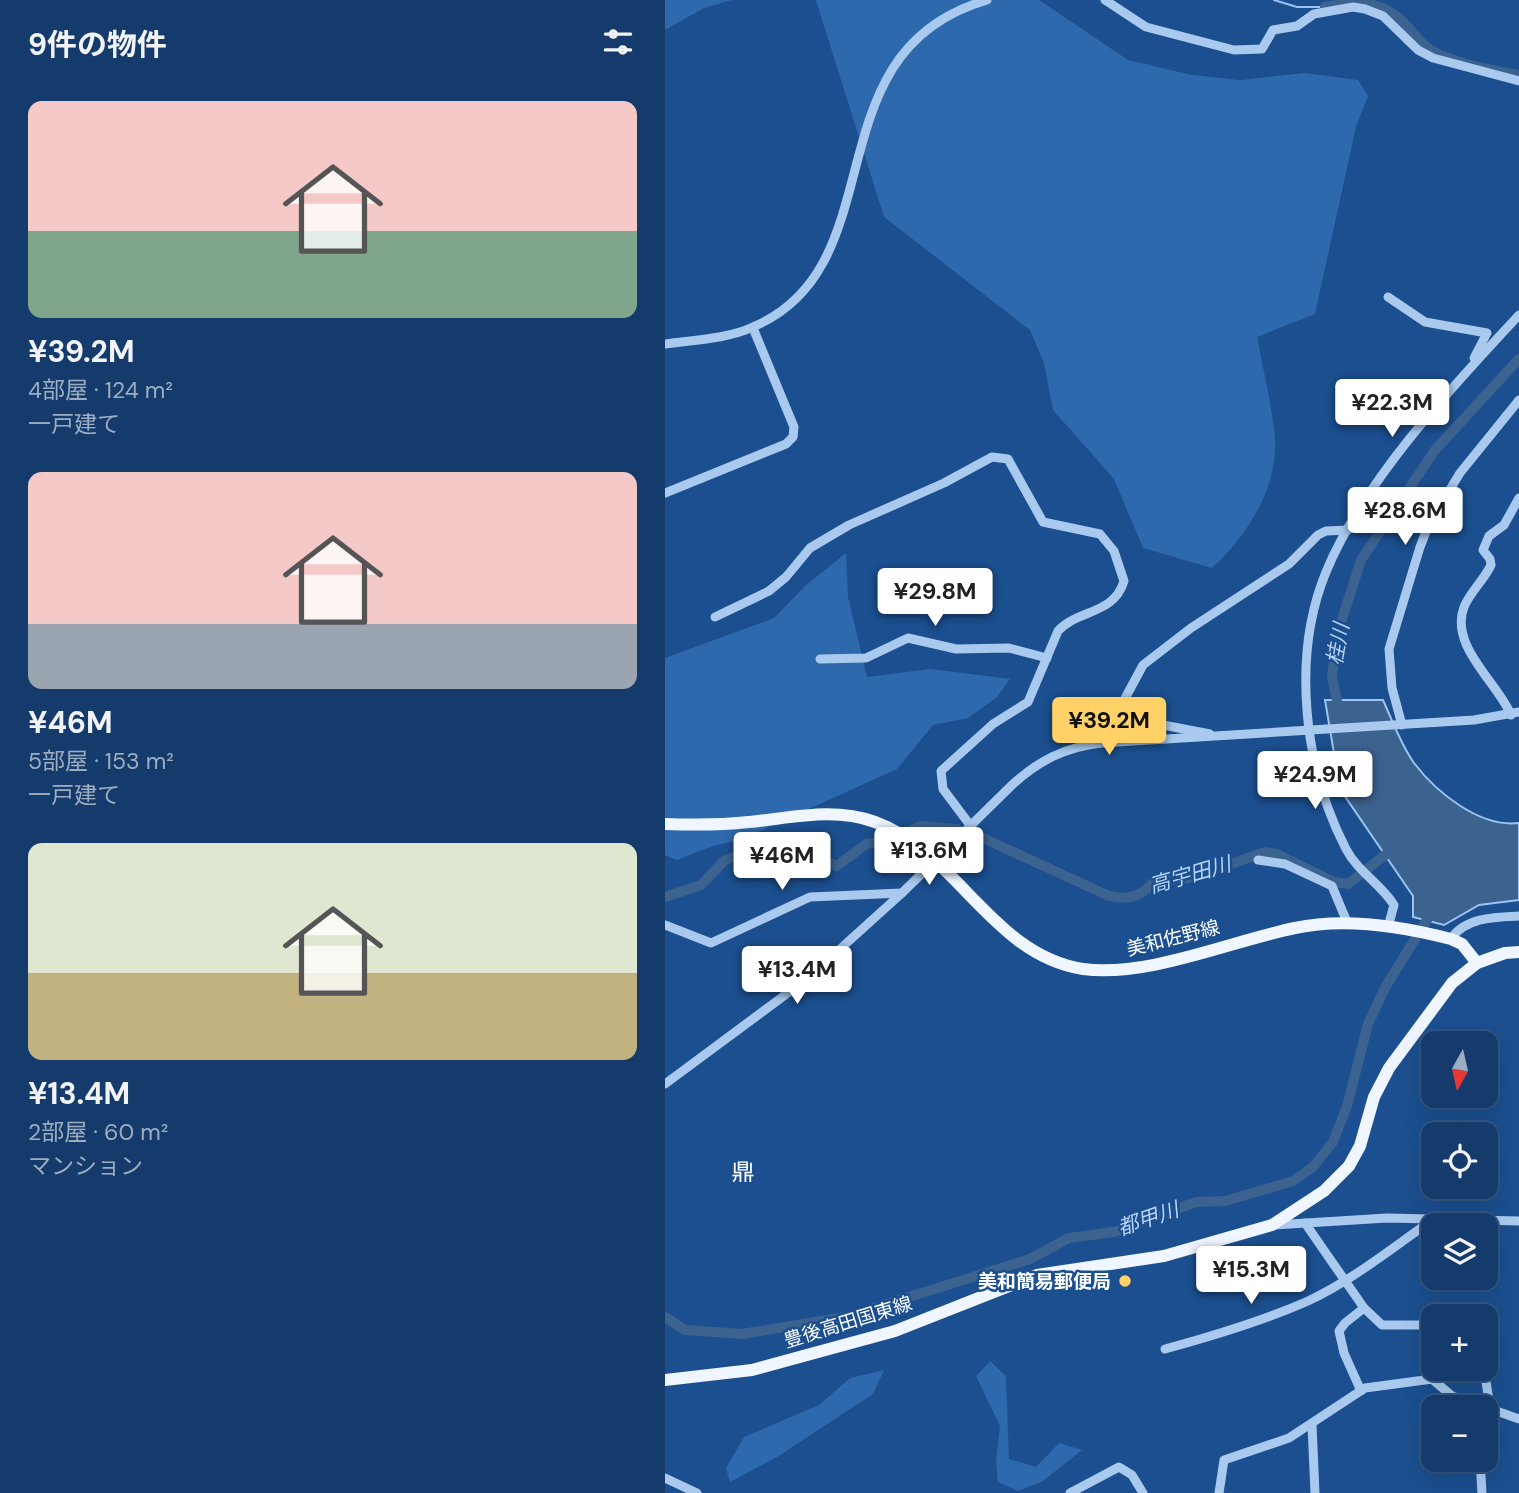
<!DOCTYPE html>
<html lang="ja">
<head>
<meta charset="utf-8">
<style>
	:root { --surface:#143b6b; --page:#1d4271; --text:#f1f3f6; --muted:#9dadc1; --line:#33557e; --accent:#ffd166 }
	body { margin:0; font-family:"DM Sans","Noto Sans JP",sans-serif; background:var(--page); color:var(--text); height:100vh; display:flex; flex-direction:column; font-size:26px; white-space:nowrap }
	* { box-sizing:border-box; margin:0 }
	p { font-size:23px; color:var(--muted) }
	.icon { flex:none; width:38px; height:38px; fill:none; stroke:currentColor; stroke-width:2; stroke-linecap:round; stroke-linejoin:round }
	.map { position:relative; flex:1; overflow:hidden }
	.drawer { display:flex; flex-direction:column; background:var(--surface); width:665px }
	.drawer>* { flex:none }
	.needle { width:46px; rotate:188deg }
	.fabs { position:absolute; left:756px; top:1031px; display:grid; gap:14px }
	.fabs a { display:grid; place-items:center; width:77px; height:77px; border-radius:14px; background:var(--surface); box-shadow:0 7px 28px #0002,0 0 0 2px var(--line); font-size:35px }
	.price { position:absolute; translate:-50% -60px; padding:0 16px; border-radius:7px; background:#fff; color:#222; font-size:23px; line-height:46px; filter:drop-shadow(0 2px 4px #0008) }
	.price::after { content:''; position:absolute; left:50%; top:42px; width:21px; height:16px; margin-left:-10px; background:inherit; clip-path:polygon(0 0,100% 0,50% 100%) }
	.price.current { background:var(--accent); color:#111 }
	ul { padding:0; list-style:none }
	li { display:grid; align-content:center; gap:14px; height:371px; padding:0 28px }
	li span { display:grid; place-items:center; height:217px; border-radius:14px; color:#555 }
	li>.icon { margin-inline-start:auto }
	span .icon { width:126px; height:126px; fill:#fffc; stroke-width:1 }
	li b { font-size:30px }
	h2 { display:flex; justify-content:space-between; align-items:center; height:84px; padding:0 28px; font-size:30px }
	main { display:flex; flex:1; min-height:0 }
	.map>svg:first-child { display:block }
</style>
</head>
<body>
<main>
<section class="drawer">
<h2>9件の物件<svg class="icon" aria-label="filters" viewBox="0 0 24 24"><path d="M4 7h16M4 17h16"/><circle cx="9" cy="7" r="2"/><circle cx="15" cy="17" r="2"/></svg></h2>
<ul>
<li><span style="background:linear-gradient(#f6c9c9 60%,#7fa58c 0)"><svg class="icon" aria-label="home" viewBox="0 0 24 24"><path d="M3 11l9-7 9 7M6 9v11h12V9"/></svg></span><div><b>¥39.2M</b><p>4部屋 · 124 m²</p><p>一戸建て</p></div></li>
<li><span style="background:linear-gradient(#f6c9c9 70%,#9aa5b1 0)"><svg class="icon" aria-label="home" viewBox="0 0 24 24"><path d="M3 11l9-7 9 7M6 9v11h12V9"/></svg></span><div><b>¥46M</b><p>5部屋 · 153 m²</p><p>一戸建て</p></div></li>
<li><span style="background:linear-gradient(#dfe7d0 60%,#c2b280 0)"><svg class="icon" aria-label="home" viewBox="0 0 24 24"><path d="M3 11l9-7 9 7M6 9v11h12V9"/></svg></span><div><b>¥13.4M</b><p>2部屋 · 60 m²</p><p>マンション</p></div></li>
</ul>
</section>
<div class="map">
<svg width="854" height="1493" viewBox="0 0 854 1493">
	<rect width="100%" height="100%" fill="#1b4f8f"/>
	<!-- green -->
	<g fill="#2e69ad">
		<polygon points="0,0 67,0 39,8 0,30"/>
		<path d="M151,0H374L463,60L527,75L576,80L640,73L693,80L703,96L691,127L650,314L592,337C598,370 607,405 610,438C613,488 582,536 547,568L478,548L449,479L388,410L379,363L365,330L219,217Z"/>
		<polygon points="181,553 183,597 202,677 265,669 345,679 332,697 303,718 268,725 232,769 75,840 48,846 12,860 0,855 0,658 109,618 140,586"/>
		<polygon points="325,1361 341,1376 344,1459 371,1467 394,1443 417,1450 378,1481 353,1491 333,1482 331,1461 335,1426 311,1376"/>
		<polygon points="219,1370 208,1394 112,1457 65,1482 61,1468 79,1437 154,1405 185,1378"/>
	</g>
	<!-- water -->
	<path fill="#3c6290" stroke="#9cc4f0" stroke-width="2" d="M660,700H718C727,720 736,745 749,763C771,792 815,828 854,823V900L814,905L779,925L748,917V896L675,789Z"/>
	<g fill="none" stroke-linecap="round" stroke-linejoin="round">
		<!-- stream -->
		<polyline stroke="#9cc4f0" stroke-width="2" points="609,0 632,7 660,7"/>
		<!-- river -->
		<g stroke="#3c6290" stroke-width="10">
			<path d="M660,7C694,0 719,0 743,27C750,35 756,44 766,50C791,64 825,70 854,75"/>
			<polyline points="675,715 667,677 672,635 696,560 770,450 854,359"/>
			<path d="M307,833L444,896C461,900 477,897 488,882L530,877L600,852L612,854L669,882L683,884L729,848"/>
			<polyline points="0,897 36,885 59,861 79,852 118,846 138,850 172,866 201,844 228,840 255,826 292,829"/>
			<polyline points="0,1317 20,1330 77,1334 180,1317 365,1259 404,1238 449,1232 531,1202 560,1201 628,1181 648,1167 668,1142 682,1106 703,1024 721,986 768,910"/>
		</g>
		<!-- minor -->
		<g stroke="#a9c9ee" stroke-width="9">
			<polyline points="440,0 481,27 569,50 597,49 608,30 632,26 649,14 688,7 700,9 718,16 753,50 768,58 854,81"/>
			<polyline points="723,297 760,322 822,333 809,358"/>
			<path d="M0,344C28,340 62,339 88,327C234,265 143,52 322,0"/>
			<polyline points="0,493 121,444 128,437 129,427 88,328"/>
			<path d="M50,617L104,591L121,577L145,548L184,525L279,483L327,457L343,459L378,522L435,534L449,551L459,581C449,615 413,609 393,631L363,702L328,724L276,771L278,789L305,825"/>
			<polyline points="155,659 201,658 243,638 291,649 344,648 382,658"/>
			<path d="M846,715C833,683 784,646 799,607C805,592 819,580 826,565L825,559L818,550L824,536L839,525L854,498"/>
			<polyline points="451,716 545,734"/>
			<polyline points="737,725 727,688 724,649 755,547 764,524 795,473 854,400"/>
			<polyline points="436,743 478,665 526,628 624,564 653,535 661,531 683,530"/>
			<polyline points="593,860 620,864 667,886 682,922"/>
			<polyline points="0,925 46,943 145,897 237,893"/>
			<path d="M723,927L729,905C716,884 693,872 681,849C639,768 626,657 661,572C699,480 787,387 854,315"/>
			<path d="M786,939C800,917 831,917 854,916"/>
			<path d="M0,1084L143,978L237,893L347,785C373,761 400,747 436,743L809,720L854,712"/>
			<polyline points="640,1223 699,1308 717,1325 768,1325"/>
			<polyline points="609,1225 722,1218 854,1221"/>
			<path d="M500,1349C548,1336 598,1321 643,1301C688,1280 728,1247 769,1219"/>
			<polyline points="819,1368 825,1408"/>
			<polyline points="696,1391 679,1353 674,1331 680,1323 699,1308"/>
			<polyline points="823,1408 854,1419"/>
			<polyline points="647,1425 650,1493"/>
			<polyline points="815,1460 817,1493"/>
			<polyline points="0,1478 32,1493"/>
			<polyline points="405,1493 454,1467 467,1475 478,1493"/>
			<polyline points="554,1493 559,1460 624,1438 700,1388 767,1379 787,1396 820,1407"/>
		</g>
		<!-- major -->
		<g stroke="#f0f6ff" stroke-width="12">
			<path d="M0,824C28,825 56,825 84,822C127,818 168,807 210,822C292,852 327,955 418,969C481,978 566,941 630,928C680,917 736,926 786,939L797,944L812,963"/>
			<polyline points="0,1380 87,1370 230,1331 372,1275 499,1256 607,1225 659,1191 684,1166 695,1146 709,1097 724,1068 787,983 812,963 840,953 854,952"/>
		</g>
	</g>
	<!-- markers -->
	<circle fill="#ffd166" stroke="#1b4f8f" stroke-width="2.5" cx="460" cy="1281" r="7"/>
	<g text-anchor="middle" dominant-baseline="central" stroke-width="5" stroke-linejoin="round" paint-order="stroke">
		<!-- street labels -->
		<g font-size="19" fill="#fff" stroke="#1b4f8f">
			<text transform="translate(508 938) rotate(-14)">美和佐野線</text>
			<text transform="translate(183 1322) rotate(-17)">豊後高田国東線</text>
		</g>
		<!-- poi labels -->
		<g font-size="19" font-weight="bold" fill="#fff" stroke="#1b4f8f" text-anchor="end">
			<text x="446" y="1281">美和簡易郵便局</text>
		</g>
		<!-- water labels -->
		<g font-size="21" font-style="italic" fill="#b5d3f5" stroke="#1b4f8f">
			<text transform="translate(673 644) rotate(-80)">桂川</text>
			<text transform="translate(525 875) rotate(-16)">高宇田川</text>
			<text transform="translate(483 1219) rotate(-19)">都甲川</text>
		</g>
		<!-- quarter labels -->
		<g font-size="23" fill="#fff" stroke="#1b4f8f">
			<text x="78" y="1172">鼎</text>
		</g>
	</g>
</svg>
<div class="fabs">
<a><svg class="needle" viewBox="-14 -14 28 28"><path d="M0-13l5 13h-10z" fill="#e53935"/><path d="M0 13l5-13h-10z" fill="#9dadc1"/></svg></a>
<a><svg class="icon" aria-label="locate" viewBox="0 0 24 24"><circle cx="12" cy="12" r="6"/><path d="M12 2v4M12 18v4M2 12h4M18 12h4"/></svg></a>
<a><svg class="icon" aria-label="layers" viewBox="0 0 24 24"><path d="M12 4l9 5-9 5-9-5zM3 14l9 5 9-5"/></svg></a>
<a>+</a>
<a>−</a>
</div>
<b class="price" style="left:727px;top:439px">¥22.3M</b>
<b class="price" style="left:740px;top:547px">¥28.6M</b>
<b class="price" style="left:270px;top:628px">¥29.8M</b>
<b class="price current" style="left:444px;top:757px">¥39.2M</b>
<b class="price" style="left:650px;top:811px">¥24.9M</b>
<b class="price" style="left:264px;top:887px">¥13.6M</b>
<b class="price" style="left:117px;top:892px">¥46M</b>
<b class="price" style="left:132px;top:1006px">¥13.4M</b>
<b class="price" style="left:586px;top:1306px">¥15.3M</b>
</div>
</main>
</body>
</html>
